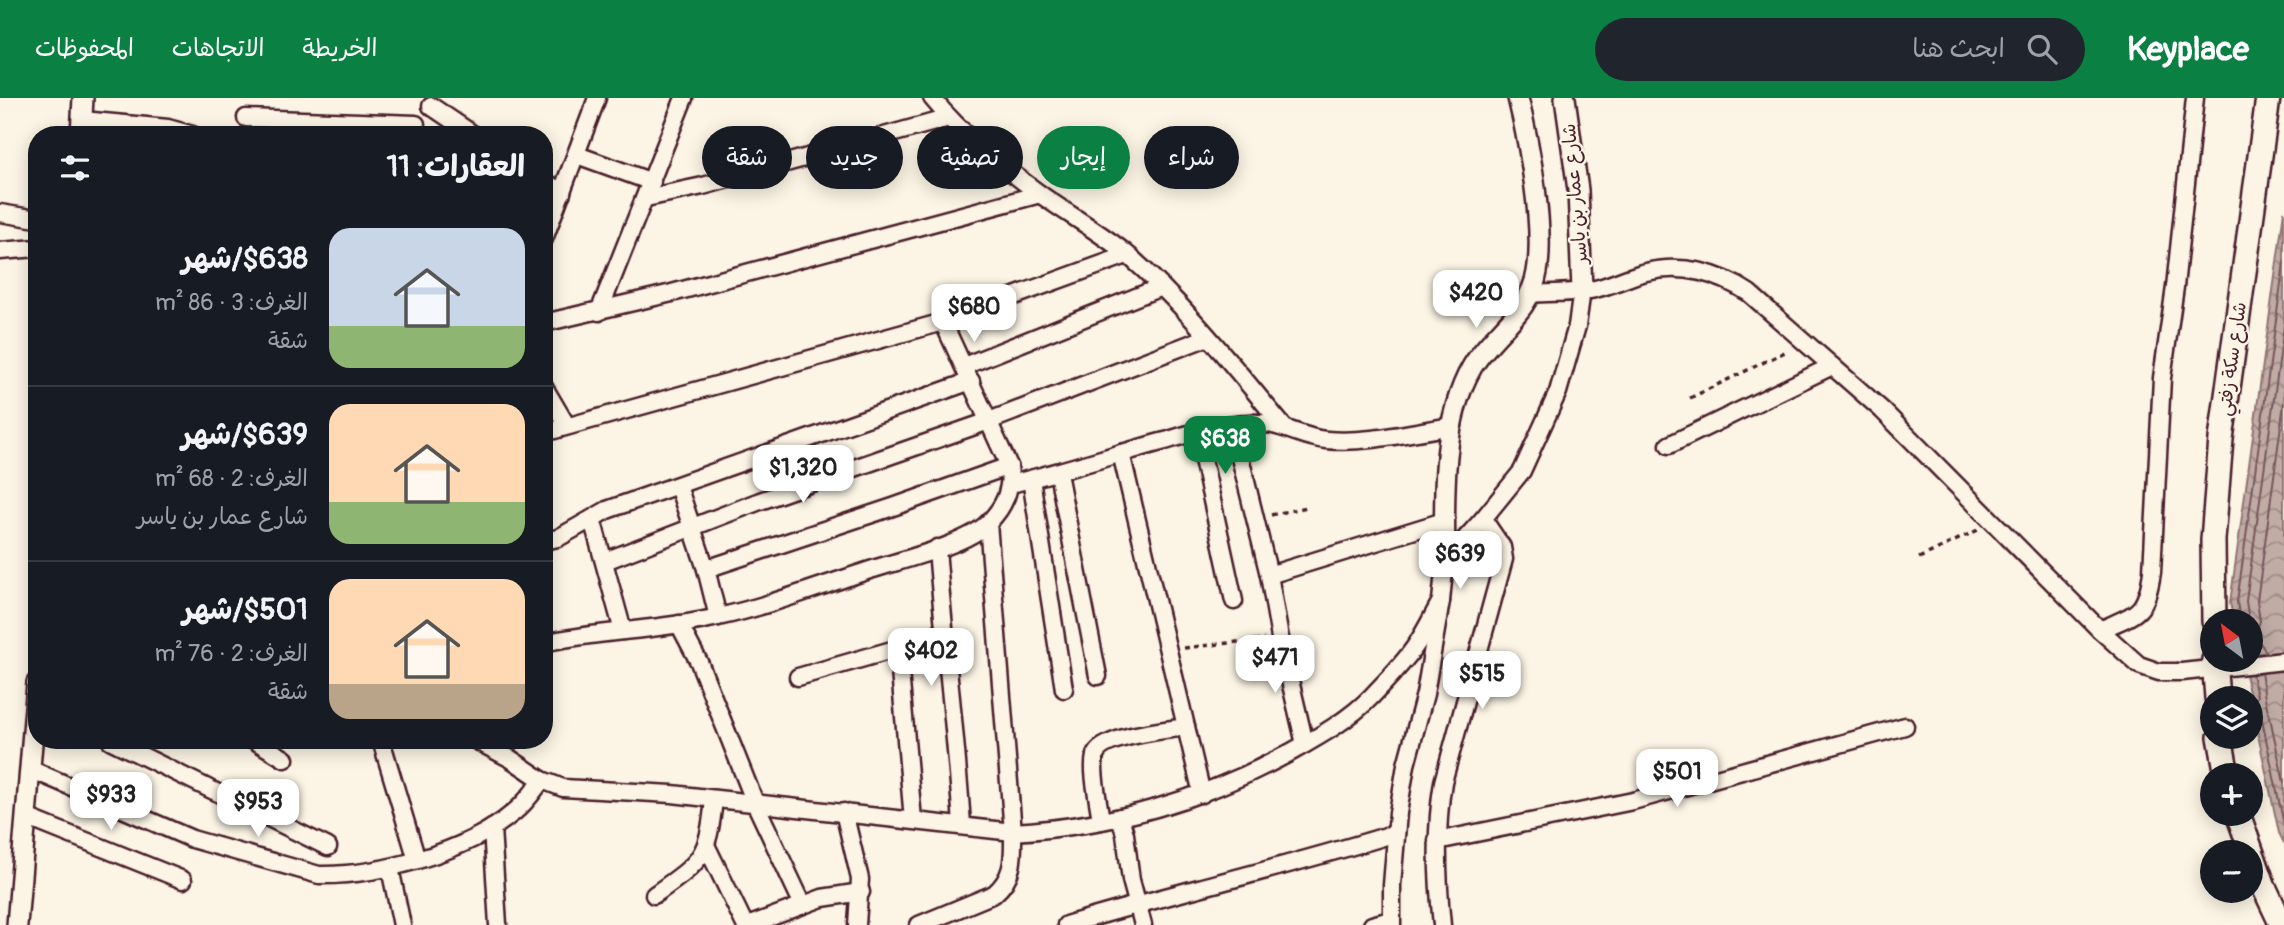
<!DOCTYPE html>
<html lang="ar">
<head>
<meta charset="utf-8">
<style>
	:root { --surface:#171b24; --page:#20242c; --text:#f1f3f6; --muted:#9ea1a6; --line:#363941; --accent:#0b8043 }
	body { margin:0; font-family:Pangolin,"Playpen Sans Arabic",sans-serif; background:var(--page); color:var(--text); direction:rtl; height:100vh; display:flex; flex-direction:column; font-size:26px; white-space:nowrap }
	* { box-sizing:border-box; margin:0 }
	p { font-size:23px; color:var(--muted) }
	.icon { flex:none; width:38px; height:38px; fill:none; stroke:currentColor; stroke-width:2; stroke-linecap:round; stroke-linejoin:round }
	.map { position:relative; flex:1; overflow:hidden; direction:ltr }
	.details { position:absolute; left:28px; top:28px; width:525px; height:623px; display:flex; flex-direction:column; background:var(--surface); border-radius:28px; box-shadow:0 4px 18px #0003; direction:rtl }
	.details>* { flex:none }
	.banner { position:absolute; left:574px; top:28px; width:665px; height:63px; direction:rtl; display:flex; gap:14px }
	.needle { width:46px; rotate:328deg }
	.fabs { position:absolute; left:2200px; top:511px; display:grid; gap:14px }
	.fabs a { display:grid; place-items:center; width:63px; height:63px; border-radius:50%; background:var(--surface); box-shadow:0 4px 18px #0003; font-size:35px }
	.price { position:absolute; translate:-50% -60px; padding:0 16px; border-radius:14px; background:#fff; color:#222; font-size:23px; line-height:46px; filter:drop-shadow(0 2px 4px #0008) }
	.price::after { content:''; position:absolute; left:50%; top:42px; width:21px; height:16px; margin-left:-10px; background:inherit; clip-path:polygon(0 0,100% 0,50% 100%) }
	.price.selected { background:var(--accent); color:#fff }
	ul { padding:0; list-style:none }
	li { display:flex; align-items:center; gap:21px; height:175px; padding:0 28px }
	li+li { border-top:2px solid var(--line) }
	li span { display:grid; place-items:center; flex:none; width:196px; height:140px; border-radius:21px; color:#555 }
	li>.icon { margin-inline-start:auto }
	span .icon { width:84px; height:84px; fill:#fffc; stroke-width:1 }
	li b { font-size:30px }
	h2 { display:flex; justify-content:space-between; align-items:center; height:84px; padding:0 28px; font-size:30px }
	.chip { padding:0 24px; border-radius:32px; background:var(--surface); box-shadow:0 4px 18px #0003; font-size:24px; line-height:63px }
	.chip.selected { background:var(--accent); color:#fff }
	header { display:flex; align-items:center; gap:42px; box-sizing:border-box; height:98px; padding:0 35px; background:var(--accent); color:#fff }
	header strong { font-size:33px }
	nav { display:flex; gap:38px; margin-inline-start:auto; font-size:24px }
	.search { width:490px; height:63px; background:var(--page); display:flex; align-items:center; gap:18px; box-sizing:border-box; padding:0 24px; border-radius:38px; color:var(--muted); font-size:26px }
	.map>svg:first-child { display:block }
</style>
</head>
<body>
<header>
<strong>Keyplace</strong>
<div class="search"><svg class="icon" aria-label="search" viewBox="0 0 24 24"><circle cx="10" cy="10" r="6"/><path d="M15 15l6 6"/></svg>ابحث هنا</div>
<nav><a>الخريطة</a><a>الاتجاهات</a><a>المحفوظات</a></nav>
</header>
<div class="map">
<svg width="2284" height="827" viewBox="0 0 2284 827">
	<defs>
		<pattern id="water-waves" width="16" height="10" patternUnits="userSpaceOnUse" patternTransform="scale(1.75)"><rect width="16" height="10" fill="#c0aca5"/><path d="M0 5q4-4 8 0t8 0" fill="none" stroke="#9e8b87"/></pattern>
	</defs>
	<rect width="100%" height="100%" fill="#fcf5e5"/>
	<filter id="ink" filterUnits="userSpaceOnUse"><feTurbulence type="fractalNoise" baseFrequency=".0143" numOctaves="2"/><feDisplacementMap in="SourceGraphic" scale="14" xChannelSelector="R" yChannelSelector="G"/><feConvolveMatrix kernelMatrix="1 2 1 2 8 2 1 2 1" color-interpolation-filters="sRGB"/></filter>
	<g filter="url(#ink)">
		<!-- water -->
		<polygon fill="url(#water-waves)" stroke="#917474" stroke-width="2" points="2284,113 2284,745 2279,735 2242,562 2250,562 2250,523 2234,523 2230,505"/>
		<g fill="none" stroke-linecap="round" stroke-linejoin="round">
			<!-- shore -->
			<g stroke="#79575c" stroke-width="2">
				<polyline points="2240,523 2237,504 2284,164"/>
				<polyline points="2249,523 2246,503 2284,228"/>
				<polyline points="2267,555 2255,538 2260,523 2257,503 2284,305"/>
				<path d="M2261,575C2264,589 2264,603 2269,615L2284,685"/>
				<polyline points="2252,576 2257,598 2253,608 2261,617 2284,727"/>
			</g>
			<defs>
				<g id="minor">
					<path d="M932,0C962,37 1002,68 1040,96C1069,117 1100,134 1128,157C1186,208 1234,269 1283,328"/>
					<polyline points="431,8 474,37"/>
					<polyline points="246,20 416,26"/>
					<polyline points="82,22 168,30 193,37"/>
					<polyline points="577,57 652,84"/>
					<polyline points="544,83 562,95"/>
					<polyline points="646,100 703,88 949,20"/>
					<polyline points="0,115 37,121"/>
					<polyline points="544,141 597,0"/>
					<polyline points="0,153 37,150"/>
					<path d="M1531,196C1552,194 1575,196 1595,191C1613,187 1629,178 1646,174C1682,165 1719,175 1749,195L1882,312L2100,532L2139,567L2159,574H2182L2284,563"/>
					<polyline points="599,214 684,0"/>
					<polyline points="544,225 672,195 1040,96"/>
					<polyline points="964,268 1161,189"/>
					<polyline points="544,289 567,328"/>
					<polyline points="1232,327 1269,477 1280,540 1305,646"/>
					<polyline points="1197,334 1234,503"/>
					<polyline points="544,335 943,224 1127,157"/>
					<polyline points="1669,347 1832,268"/>
					<polyline points="1121,355 1202,696"/>
					<polyline points="1058,375 1098,578"/>
					<polyline points="1031,381 1064,591"/>
					<path d="M1011,386C1063,373 1113,357 1165,343C1192,335 1220,326 1248,325C1280,323 1298,339 1326,342C1367,346 1411,334 1453,328"/>
					<polyline points="678,388 706,471 718,519"/>
					<polyline points="592,421 623,533"/>
					<polyline points="544,443 558,440 607,412 971,283"/>
					<path d="M937,450C944,543 956,635 962,727"/>
					<polyline points="605,463 760,403 989,323 1208,239"/>
					<polyline points="706,471 893,409 1009,368"/>
					<polyline points="1269,477 1444,423"/>
					<polyline points="679,526 699,564 756,707 803,807"/>
					<path d="M2100,532C2137,515 2146,517 2152,474L2162,280L2175,189L2195,0"/>
					<path d="M544,545C601,532 660,533 718,519C769,508 820,488 870,472C901,462 966,447 988,425C1005,408 1012,391 1009,368L943,224"/>
					<polyline points="898,550 913,722"/>
					<polyline points="798,579 944,537"/>
					<polyline points="110,642 328,749"/>
					<polyline points="254,642 285,661"/>
					<polyline points="381,642 417,762"/>
					<path d="M475,642L511,661L542,682L563,690L672,696L1013,734C1114,728 1204,702 1293,653C1320,638 1350,621 1372,598C1386,583 1402,567 1414,550C1424,536 1432,519 1441,503"/>
					<path d="M30,671L192,741L319,777C378,778 467,754 513,715C525,706 533,694 542,682"/>
					<polyline points="844,714 860,781 857,827"/>
					<polyline points="26,719 183,782"/>
					<polyline points="1120,719 1125,736 1131,782 1143,827"/>
					<path d="M1101,723C1099,706 1091,673 1095,658C1100,638 1167,632 1186,629"/>
					<polyline points="492,730 498,827"/>
					<polyline points="1437,743 1633,703 1905,628"/>
					<polyline points="707,749 745,827"/>
					<polyline points="390,770 402,827"/>
					<path d="M654,797C702,763 708,760 714,701"/>
					<polyline points="750,827 822,800 861,794"/>
					<path d="M919,827L994,796C1015,778 1013,759 1013,734L988,425"/>
					<path d="M1066,827C1176,794 1287,769 1396,735"/>
					<polyline points="1372,827 1391,822"/>
					<polyline points="1392,827 1392,787 1398,715 1406,667 1425,596 1441,503 1445,463 1483,421 1522,373 1558,294 1577,228 1582,192"/>
					<path d="M1442,827C1437,779 1435,732 1443,684L1504,461L1502,449L1483,421"/>
				</g>
				<g id="tertiary">
					<polyline points="1565,0 1578,92 1582,192"/>
					<polyline points="81,37 83,0"/>
					<path d="M1445,463C1444,403 1441,322 1472,269C1491,236 1531,214 1537,174C1545,129 1529,45 1518,0"/>
					<polyline points="17,827 37,585"/>
				</g>
				<g id="secondary">
					<polyline points="2214,523 2213,442 2221,341 2268,0"/>
					<polyline points="2214,562 2217,600"/>
					<polyline points="2220,639 2227,677"/>
					<polyline points="2238,716 2264,789 2282,827"/>
				</g>
			</defs>
			<!-- minor casing -->
			<use href="#minor" stroke="#4a1f2b" stroke-width="21"/>
			<!-- tertiary casing -->
			<use href="#tertiary" stroke="#4a1f2b" stroke-width="24"/>
			<!-- secondary casing -->
			<use href="#secondary" stroke="#4a1f2b" stroke-width="28"/>
			<!-- path -->
			<g stroke="#4a1f2b" stroke-width="3.5" stroke-dasharray="5 5" stroke-linecap="butt">
				<polyline points="1690,300 1789,252"/>
				<polyline points="1271,417 1307,409"/>
				<polyline points="1919,460 1980,431"/>
				<polyline points="1184,550 1264,541"/>
			</g>
			<!-- minor -->
			<use href="#minor" stroke="#fcf5e5" stroke-width="16"/>
			<!-- tertiary -->
			<use href="#tertiary" stroke="#fcf5e5" stroke-width="19"/>
			<!-- secondary -->
			<use href="#secondary" stroke="#fcf5e5" stroke-width="23"/>
		</g>
	</g>
	<g text-anchor="middle" dominant-baseline="central" stroke-width="5" stroke-linejoin="round" paint-order="stroke">
		<!-- street labels -->
		<g font-size="19" fill="#4a1f2b" stroke="#fcf5e5">
			<text transform="translate(1575 96) rotate(-95)">شارع عمار بن ياسر</text>
			<text transform="translate(2232 261) rotate(-82)">شارع سكة زفتي</text>
		</g>
	</g>
</svg>
<div class="fabs">
<a><svg class="needle" viewBox="-14 -14 28 28"><path d="M0-13l5 13h-10z" fill="#e53935"/><path d="M0 13l5-13h-10z" fill="#9ea1a6"/></svg></a>
<a><svg class="icon" aria-label="layers" viewBox="0 0 24 24"><path d="M12 4l9 5-9 5-9-5zM3 14l9 5 9-5"/></svg></a>
<a>+</a>
<a>−</a>
</div>
<b class="price" style="left:1476px;top:232px">$420</b>
<b class="price" style="left:974px;top:246px">$680</b>
<b class="price selected" style="left:1225px;top:378px">$638</b>
<b class="price" style="left:803px;top:407px">$1,320</b>
<b class="price" style="left:1460px;top:493px">$639</b>
<b class="price" style="left:931px;top:590px">$402</b>
<b class="price" style="left:1275px;top:597px">$471</b>
<b class="price" style="left:1482px;top:613px">$515</b>
<b class="price" style="left:1677px;top:711px">$501</b>
<b class="price" style="left:111px;top:734px">$933</b>
<b class="price" style="left:258px;top:741px">$953</b>
<div class="banner">
<a class="chip">شراء</a>
<a class="chip selected">إيجار</a>
<a class="chip">تصفية</a>
<a class="chip">جديد</a>
<a class="chip">شقة</a>
</div>
<section class="details">
<h2>العقارات: 11<svg class="icon" aria-label="filters" viewBox="0 0 24 24"><path d="M4 7h16M4 17h16"/><circle cx="9" cy="7" r="2"/><circle cx="15" cy="17" r="2"/></svg></h2>
<ul>
<li><span style="background:linear-gradient(#c9d6e8 70%,#8fb573 0)"><svg class="icon" aria-label="home" viewBox="0 0 24 24"><path d="M3 11l9-7 9 7M6 9v11h12V9"/></svg></span><div><b>$638/شهر</b><p>الغرف: 3 · 86 m²</p><p>شقة</p></div></li>
<li><span style="background:linear-gradient(#ffd9b3 70%,#8fb573 0)"><svg class="icon" aria-label="home" viewBox="0 0 24 24"><path d="M3 11l9-7 9 7M6 9v11h12V9"/></svg></span><div><b>$639/شهر</b><p>الغرف: 2 · 68 m²</p><p>شارع عمار بن ياسر</p></div></li>
<li><span style="background:linear-gradient(#ffd9b3 75%,#b9a48a 0)"><svg class="icon" aria-label="home" viewBox="0 0 24 24"><path d="M3 11l9-7 9 7M6 9v11h12V9"/></svg></span><div><b>$501/شهر</b><p>الغرف: 2 · 76 m²</p><p>شقة</p></div></li>
</ul>
</section>
</div>
</body>
</html>
